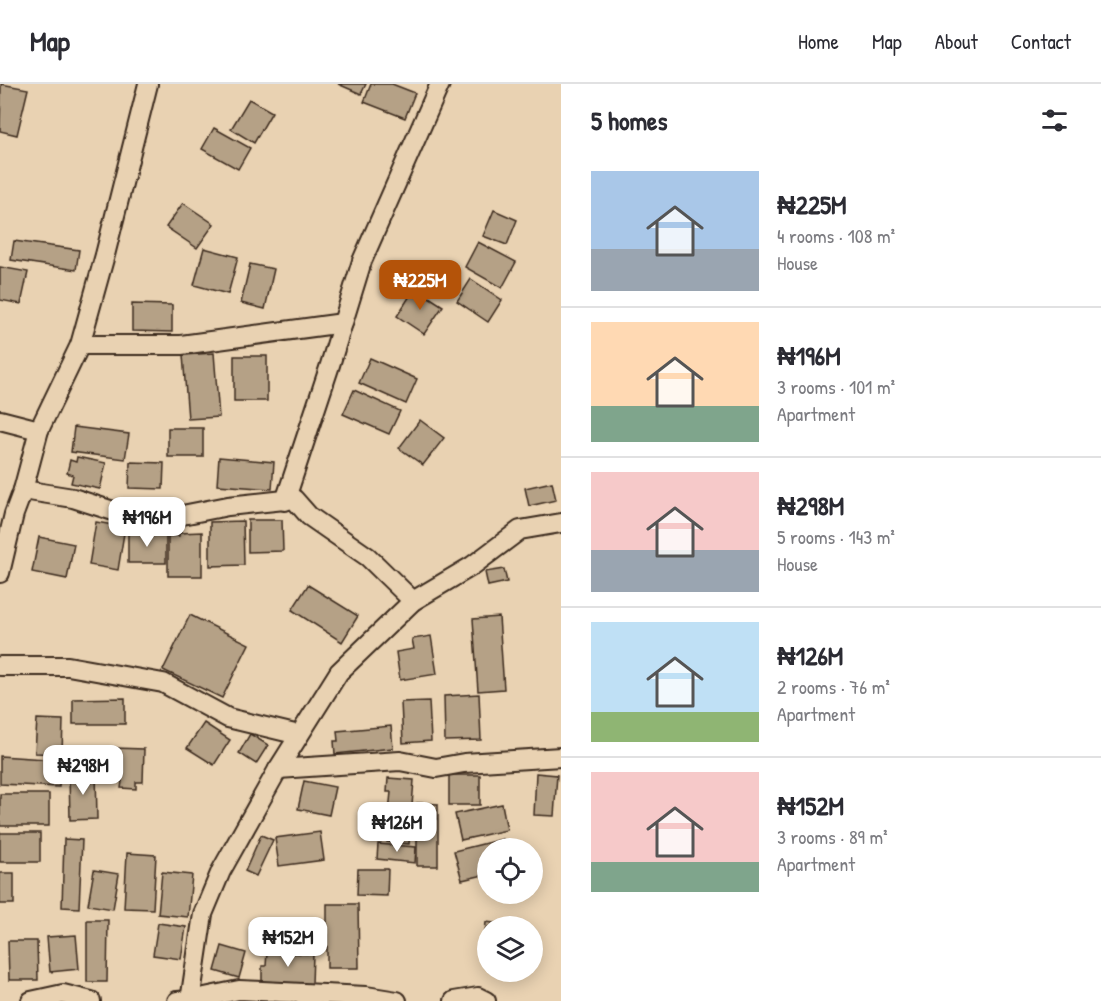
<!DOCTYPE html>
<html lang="en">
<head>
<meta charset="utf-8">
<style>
	:root { --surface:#fff; --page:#f2f2f3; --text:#2b2b33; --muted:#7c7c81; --line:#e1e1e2; --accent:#b45309 }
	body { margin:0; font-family:"Patrick Hand",sans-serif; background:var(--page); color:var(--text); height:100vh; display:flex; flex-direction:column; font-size:22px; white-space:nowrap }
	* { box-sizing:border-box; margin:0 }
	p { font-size:20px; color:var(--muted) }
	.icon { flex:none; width:33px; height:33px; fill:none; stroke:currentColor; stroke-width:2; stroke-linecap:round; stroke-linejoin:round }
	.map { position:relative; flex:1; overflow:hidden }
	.details { display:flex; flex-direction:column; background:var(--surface); width:540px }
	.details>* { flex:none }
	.tools { position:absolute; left:477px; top:754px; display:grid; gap:12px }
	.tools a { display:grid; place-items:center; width:66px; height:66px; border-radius:50%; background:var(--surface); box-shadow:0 3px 15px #0003; font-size:30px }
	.price { position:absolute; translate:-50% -51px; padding:0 14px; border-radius:12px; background:#fff; color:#222; font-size:20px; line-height:39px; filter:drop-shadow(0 2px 3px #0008) }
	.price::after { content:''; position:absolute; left:50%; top:36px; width:18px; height:14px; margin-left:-9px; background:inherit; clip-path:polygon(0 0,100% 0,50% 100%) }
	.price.current { background:var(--accent); color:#fff }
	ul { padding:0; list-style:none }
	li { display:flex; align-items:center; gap:18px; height:150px; padding:0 30px }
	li+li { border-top:2px solid var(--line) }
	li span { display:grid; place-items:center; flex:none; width:168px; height:120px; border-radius:0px; color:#555 }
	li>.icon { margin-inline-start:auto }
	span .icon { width:72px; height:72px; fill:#fffc; stroke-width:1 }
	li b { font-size:26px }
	h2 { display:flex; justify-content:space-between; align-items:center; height:72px; padding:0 30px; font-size:26px }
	header { display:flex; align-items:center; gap:36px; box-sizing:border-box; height:84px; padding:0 30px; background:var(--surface); border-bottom:2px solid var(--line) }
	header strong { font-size:28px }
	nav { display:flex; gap:33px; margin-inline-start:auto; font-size:21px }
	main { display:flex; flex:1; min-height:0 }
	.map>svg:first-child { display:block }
</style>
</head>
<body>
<header>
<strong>Map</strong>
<nav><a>Home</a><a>Map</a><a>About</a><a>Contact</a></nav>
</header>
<main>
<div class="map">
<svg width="561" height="917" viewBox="0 0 561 917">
	<rect width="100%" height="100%" fill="#e9d2b2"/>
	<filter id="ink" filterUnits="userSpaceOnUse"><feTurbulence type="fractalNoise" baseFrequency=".0167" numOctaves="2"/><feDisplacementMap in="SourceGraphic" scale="12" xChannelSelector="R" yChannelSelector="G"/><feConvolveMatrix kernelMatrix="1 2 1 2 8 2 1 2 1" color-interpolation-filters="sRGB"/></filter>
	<g filter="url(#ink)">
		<!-- building -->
		<g fill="#b5a186" stroke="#3b2a1e" stroke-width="1.5">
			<polygon points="1,0 28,5 17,51 0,47"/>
			<polygon points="338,0 366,0 361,10"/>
			<polygon points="371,0 392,0 415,9 405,34 364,18"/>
			<polygon points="249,15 272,28 254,59 231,45"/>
			<polygon points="214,44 250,64 238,85 202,65"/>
			<polygon points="183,119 214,140 197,164 166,143"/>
			<polygon points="494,126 517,136 507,161 483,152"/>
			<polygon points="14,157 79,166 76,186 11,176"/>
			<polygon points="478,158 516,178 502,204 465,183"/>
			<polygon points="204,164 238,173 228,210 194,201"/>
			<polygon points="250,180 274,185 265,225 241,219"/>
			<polygon points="0,183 28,188 21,220 0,216"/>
			<polygon points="471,195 502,216 488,238 457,217"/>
			<polygon points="415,204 443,222 424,250 397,232"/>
			<polygon points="132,220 172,221 172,248 132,247"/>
			<polygon points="214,269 219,333 188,335 183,271"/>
			<rect x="234" y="272" width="33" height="45"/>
			<polygon points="370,274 417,295 406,320 359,299"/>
			<polygon points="354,306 400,327 389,350 343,330"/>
			<polygon points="420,336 444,354 423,381 399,364"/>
			<polygon points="74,343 129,350 125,375 71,368"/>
			<rect x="168" y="344" width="35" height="29"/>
			<polygon points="77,373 106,379 100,405 71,399 73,391 67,389 70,376 76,378"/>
			<polygon points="219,373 274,378 272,405 217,401"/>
			<polygon points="130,378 164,379 163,405 129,404"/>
			<polygon points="552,398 556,416 529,422 525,404"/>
			<polygon points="248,436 282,436 283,467 248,468"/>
			<polygon points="243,437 244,481 210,482 210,438"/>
			<polygon points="96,438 125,443 118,486 89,481"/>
			<rect x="128" y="448" width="38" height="31"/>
			<polygon points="202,448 202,492 168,492 168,452 179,452 179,449"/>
			<polygon points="39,453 74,460 67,495 32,488"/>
			<polygon points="504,485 507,498 488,502 485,488"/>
			<polygon points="308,501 358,532 342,558 292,526"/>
			<polygon points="190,531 249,560 222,614 163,586"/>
			<polygon points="499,533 504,605 478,607 473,535"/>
			<polygon points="431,552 437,590 400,596 396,568 414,565 412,555"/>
			<polygon points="479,610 481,656 445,657 444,612"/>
			<polygon points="125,614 125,640 73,640 73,615"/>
			<polygon points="429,617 431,657 403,659 401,618"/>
			<polygon points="37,635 63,636 62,670 35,669"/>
			<polygon points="204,639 230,656 214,681 187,664"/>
			<polygon points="391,642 393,664 335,670 334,657 338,657 337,647"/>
			<polygon points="250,650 268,661 256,680 239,669"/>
			<polygon points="114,664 144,665 143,698 136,698 136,705 121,704 122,697 114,697"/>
			<polygon points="0,672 60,676 59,703 0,700"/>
			<polygon points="96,688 97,735 70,736 69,689"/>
			<polygon points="536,689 557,691 554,732 534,731"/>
			<rect x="449" y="691" width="31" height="30"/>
			<polygon points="388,694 414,696 409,760 387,758 388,739 383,738 383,727 389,728 391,708 387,708"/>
			<polygon points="304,697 335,703 329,731 298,725"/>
			<rect x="0" y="710" width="49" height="32"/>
			<polygon points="417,719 438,720 438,782 417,782"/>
			<polygon points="502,720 507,746 461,756 455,730"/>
			<polygon points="320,748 324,776 279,782 275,754"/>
			<rect x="0" y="749" width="40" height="29"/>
			<polygon points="261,751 273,756 256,792 245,787"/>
			<polygon points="64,755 82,756 79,824 62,823"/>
			<polygon points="503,755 506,765 488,765 488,790 462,796 454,767"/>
			<polygon points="378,760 416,763 415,779 377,775"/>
			<polygon points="127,769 156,771 153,825 124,824"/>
			<polygon points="358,785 388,785 387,812 357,811"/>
			<polygon points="94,786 119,790 113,825 88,821"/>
			<polygon points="162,788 192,791 188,833 158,830"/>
			<rect x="0" y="789" width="14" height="31"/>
			<polygon points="327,820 358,820 359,884 327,884"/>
			<polygon points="87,836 108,836 107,898 87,898"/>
			<polygon points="486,838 524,843 488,843 488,850 485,849"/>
			<polygon points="158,839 186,843 181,875 153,871"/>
			<polygon points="76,851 79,885 50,888 47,853"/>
			<polygon points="8,857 37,857 38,896 9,896"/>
			<polygon points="222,862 246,869 239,894 215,887"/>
			<polygon points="267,868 313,870 312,900 262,898 262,882 266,882"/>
		</g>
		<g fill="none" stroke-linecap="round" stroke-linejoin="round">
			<defs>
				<g id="minor">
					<polyline points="80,261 181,261 343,239"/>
					<polyline points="0,336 39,346"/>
					<polyline points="23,406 73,414 135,434 157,436 228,422 294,415 309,432 368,473 413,517"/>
					<polyline points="285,417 330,281 362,177 440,0"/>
					<polyline points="0,489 14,430 23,406 39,346 80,261 105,171 148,0"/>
					<polyline points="0,582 68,582 163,599 228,634 299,651"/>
					<polyline points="278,685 400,677 436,684 464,679 561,673"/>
					<polyline points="31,917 63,910 91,917"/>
					<polyline points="177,917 190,916 239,906 366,912 397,917"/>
					<polyline points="190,917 203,830 221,787 278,685 339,588 413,517 472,482 520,446 561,439"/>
					<polyline points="454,917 478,913 486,917"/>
				</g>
			</defs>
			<!-- minor casing -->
			<use href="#minor" stroke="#3b2a1e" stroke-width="22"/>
			<!-- minor -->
			<use href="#minor" stroke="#e9d2b2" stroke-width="18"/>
		</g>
	</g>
</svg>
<div class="tools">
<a><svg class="icon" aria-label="locate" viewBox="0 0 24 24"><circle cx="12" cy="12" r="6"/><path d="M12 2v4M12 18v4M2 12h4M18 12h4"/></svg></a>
<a><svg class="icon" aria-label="layers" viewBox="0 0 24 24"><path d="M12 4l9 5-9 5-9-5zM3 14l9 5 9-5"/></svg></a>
</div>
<b class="price current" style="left:420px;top:227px">₦225M</b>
<b class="price" style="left:147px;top:464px">₦196M</b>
<b class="price" style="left:83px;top:712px">₦298M</b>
<b class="price" style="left:397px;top:769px">₦126M</b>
<b class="price" style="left:288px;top:884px">₦152M</b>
</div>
<section class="details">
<h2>5 homes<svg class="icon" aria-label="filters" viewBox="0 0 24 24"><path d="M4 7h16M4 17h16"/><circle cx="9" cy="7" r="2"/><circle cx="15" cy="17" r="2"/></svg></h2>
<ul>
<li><span style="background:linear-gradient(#a9c7e8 65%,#9aa5b1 0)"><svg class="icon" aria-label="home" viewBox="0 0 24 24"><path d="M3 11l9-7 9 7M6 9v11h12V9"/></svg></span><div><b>₦225M</b><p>4 rooms · 108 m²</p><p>House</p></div></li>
<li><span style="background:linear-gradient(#ffd9b3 70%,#7fa58c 0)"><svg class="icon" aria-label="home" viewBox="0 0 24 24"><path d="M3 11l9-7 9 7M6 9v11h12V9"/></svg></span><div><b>₦196M</b><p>3 rooms · 101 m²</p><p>Apartment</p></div></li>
<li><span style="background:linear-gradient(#f6c9c9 65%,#9aa5b1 0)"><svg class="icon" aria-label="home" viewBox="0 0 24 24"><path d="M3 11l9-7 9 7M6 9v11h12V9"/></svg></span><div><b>₦298M</b><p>5 rooms · 143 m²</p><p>House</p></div></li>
<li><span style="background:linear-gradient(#bfe0f5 75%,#8fb573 0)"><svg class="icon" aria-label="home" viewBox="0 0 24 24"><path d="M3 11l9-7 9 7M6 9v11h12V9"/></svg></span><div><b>₦126M</b><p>2 rooms · 76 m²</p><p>Apartment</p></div></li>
<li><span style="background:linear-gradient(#f6c9c9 75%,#7fa58c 0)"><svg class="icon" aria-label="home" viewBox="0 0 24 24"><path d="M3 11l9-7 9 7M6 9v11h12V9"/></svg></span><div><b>₦152M</b><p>3 rooms · 89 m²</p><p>Apartment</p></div></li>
</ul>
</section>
</main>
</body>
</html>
